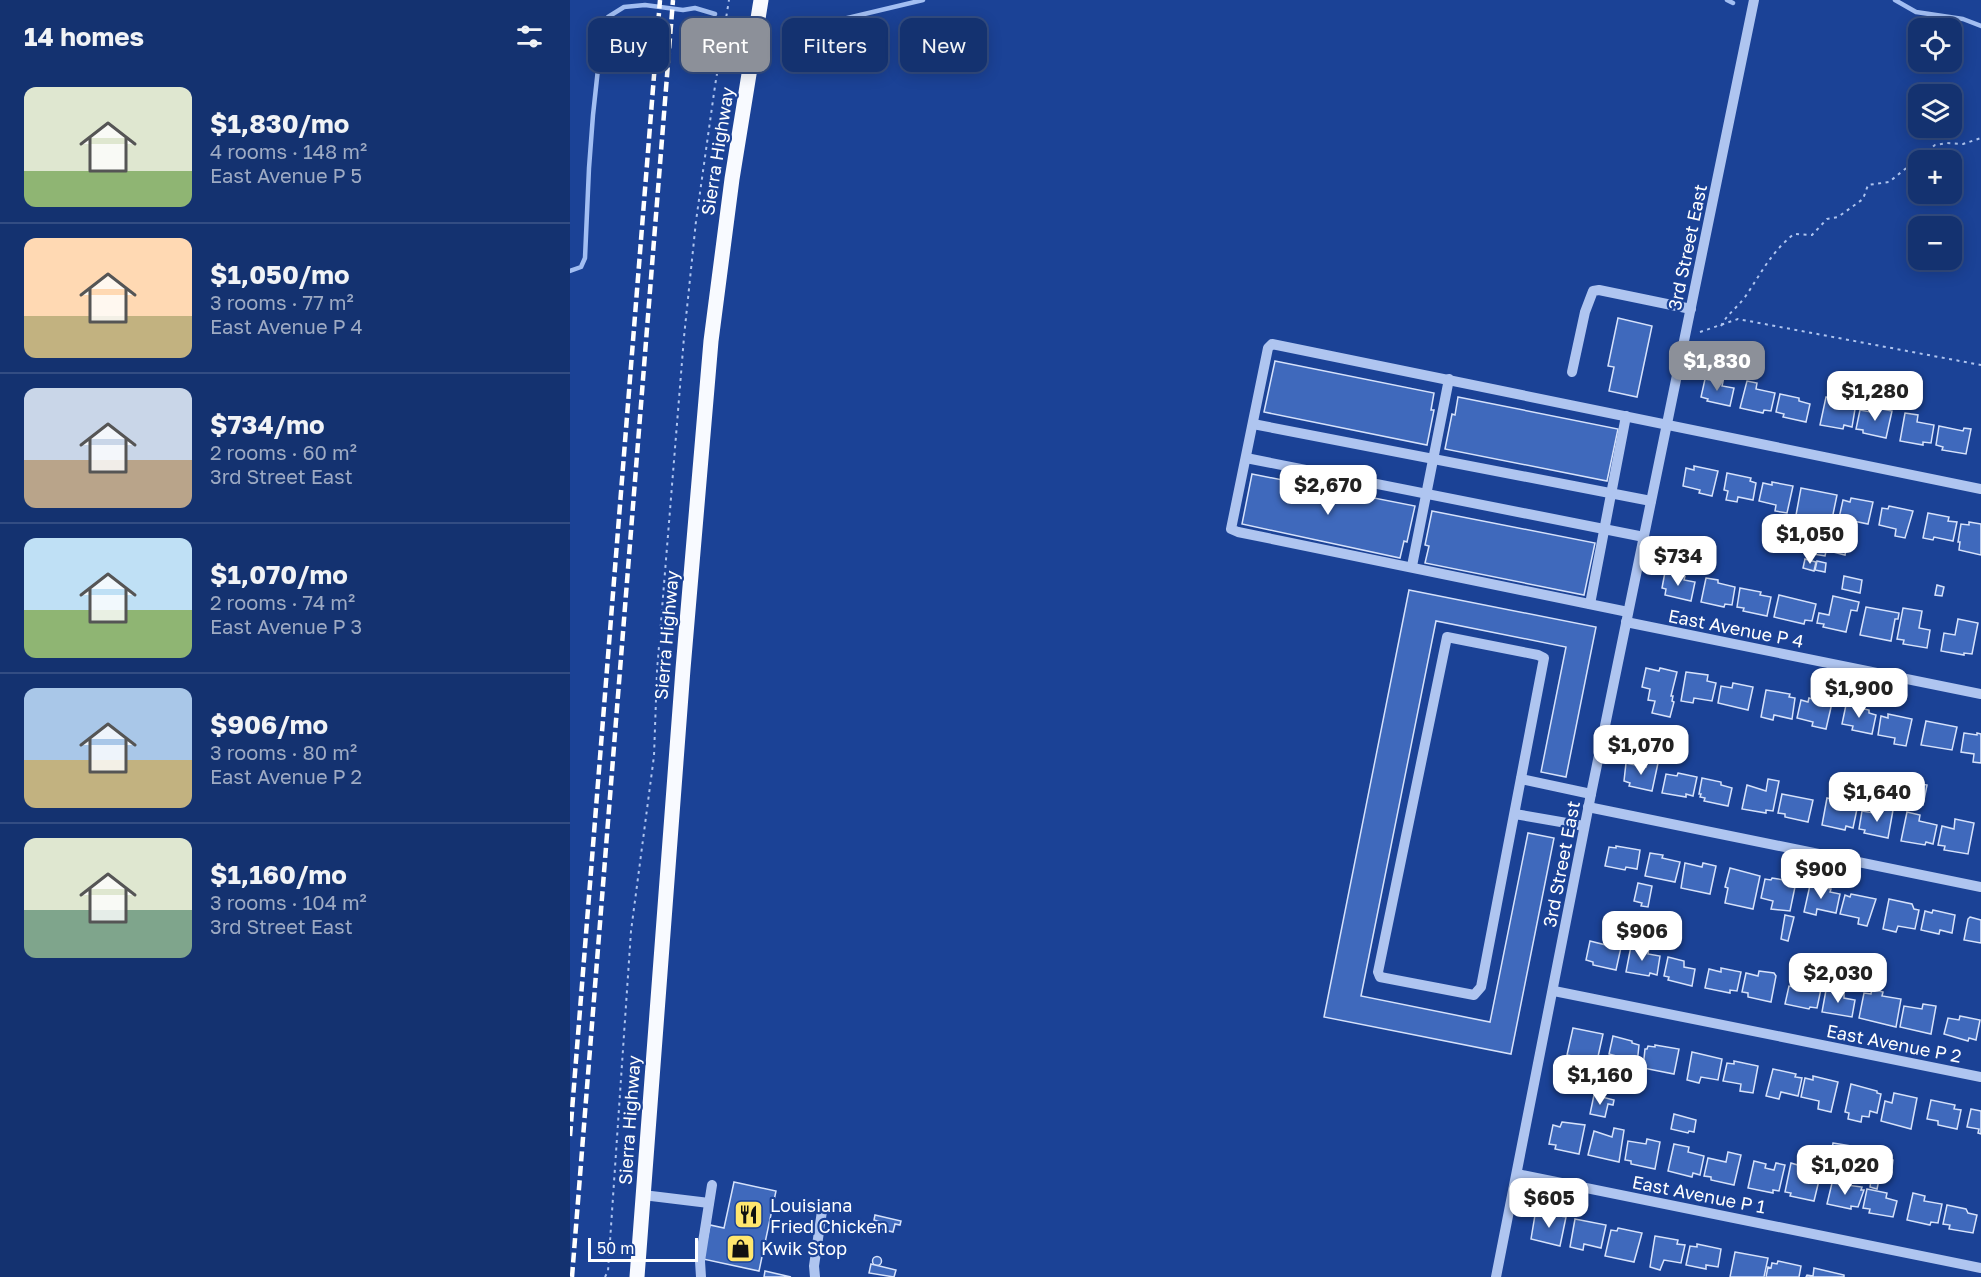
<!DOCTYPE html>
<html lang="en">
<head>
<meta charset="utf-8">
<style>
	:root { --surface:#143270; --page:#213e78; --text:#f1f3f6; --muted:#9daac3; --line:#334d83; --accent:#8c9099 }
	body { margin:0; font-family:"Golos Text",sans-serif; background:var(--page); color:var(--text); height:100vh; display:flex; flex-direction:column; font-size:22px; white-space:nowrap }
	* { box-sizing:border-box; margin:0 }
	p { font-size:20px; color:var(--muted) }
	.icon { flex:none; width:33px; height:33px; fill:none; stroke:currentColor; stroke-width:2; stroke-linecap:round; stroke-linejoin:round }
	.map { position:relative; flex:1; overflow:hidden }
	.panel { display:flex; flex-direction:column; background:var(--surface); width:570px }
	.panel>* { flex:none }
	.banner { position:absolute; left:18px; top:18px; width:570px; height:54px; display:flex; gap:12px }
	.fabs { position:absolute; left:1338px; top:18px; display:grid; gap:12px }
	.fabs a { display:grid; place-items:center; width:54px; height:54px; border-radius:12px; background:var(--surface); box-shadow:0 3px 15px #0003,0 0 0 2px var(--line); font-size:30px }
	.scale { position:absolute; left:18px; bottom:15px; width:110px; box-sizing:border-box; padding-left:6px; border:3px solid #fff; border-top:0; font-size:16px; line-height:21px; white-space:nowrap; color:#fff; -webkit-text-stroke:4px #1b4296; paint-order:stroke }
	.price { position:absolute; translate:-50% -51px; padding:0 14px; border-radius:12px; background:#fff; color:#222; font-size:20px; line-height:39px; filter:drop-shadow(0 2px 3px #0008) }
	.price::after { content:''; position:absolute; left:50%; top:36px; width:18px; height:14px; margin-left:-9px; background:inherit; clip-path:polygon(0 0,100% 0,50% 100%) }
	.price.active { background:var(--accent); color:#fff }
	ul { padding:0; list-style:none }
	li { display:flex; align-items:center; gap:18px; height:150px; padding:0 24px }
	li+li { border-top:2px solid var(--line) }
	li span { display:grid; place-items:center; flex:none; width:168px; height:120px; border-radius:12px; color:#555 }
	li>.icon { margin-inline-start:auto }
	span .icon { width:72px; height:72px; fill:#fffc; stroke-width:1 }
	li b { font-size:26px }
	h2 { display:flex; justify-content:space-between; align-items:center; height:72px; padding:0 24px; font-size:26px }
	.chip { padding:0 21px; border-radius:12px; background:var(--surface); box-shadow:0 3px 15px #0003,0 0 0 2px var(--line); font-size:21px; line-height:54px }
	.chip.active { background:var(--accent); color:#fff }
	main { display:flex; flex:1; min-height:0 }
	.map>svg:first-child { display:block }
</style>
</head>
<body>
<main>
<section class="panel">
<h2>14 homes<svg class="icon" aria-label="filters" viewBox="0 0 24 24"><path d="M4 7h16M4 17h16"/><circle cx="9" cy="7" r="2"/><circle cx="15" cy="17" r="2"/></svg></h2>
<ul>
<li><span style="background:linear-gradient(#dfe7d0 70%,#8fb573 0)"><svg class="icon" aria-label="home" viewBox="0 0 24 24"><path d="M3 11l9-7 9 7M6 9v11h12V9"/></svg></span><div><b>$1,830/mo</b><p>4 rooms · 148 m²</p><p>East Avenue P 5</p></div></li>
<li><span style="background:linear-gradient(#ffd9b3 65%,#c2b280 0)"><svg class="icon" aria-label="home" viewBox="0 0 24 24"><path d="M3 11l9-7 9 7M6 9v11h12V9"/></svg></span><div><b>$1,050/mo</b><p>3 rooms · 77 m²</p><p>East Avenue P 4</p></div></li>
<li><span style="background:linear-gradient(#c9d6e8 60%,#b9a48a 0)"><svg class="icon" aria-label="home" viewBox="0 0 24 24"><path d="M3 11l9-7 9 7M6 9v11h12V9"/></svg></span><div><b>$734/mo</b><p>2 rooms · 60 m²</p><p>3rd Street East</p></div></li>
<li><span style="background:linear-gradient(#bfe0f5 60%,#8fb573 0)"><svg class="icon" aria-label="home" viewBox="0 0 24 24"><path d="M3 11l9-7 9 7M6 9v11h12V9"/></svg></span><div><b>$1,070/mo</b><p>2 rooms · 74 m²</p><p>East Avenue P 3</p></div></li>
<li><span style="background:linear-gradient(#a9c7e8 60%,#c2b280 0)"><svg class="icon" aria-label="home" viewBox="0 0 24 24"><path d="M3 11l9-7 9 7M6 9v11h12V9"/></svg></span><div><b>$906/mo</b><p>3 rooms · 80 m²</p><p>East Avenue P 2</p></div></li>
<li><span style="background:linear-gradient(#dfe7d0 60%,#7fa58c 0)"><svg class="icon" aria-label="home" viewBox="0 0 24 24"><path d="M3 11l9-7 9 7M6 9v11h12V9"/></svg></span><div><b>$1,160/mo</b><p>3 rooms · 104 m²</p><p>3rd Street East</p></div></li>
</ul>
</section>
<div class="map">
<svg width="1411" height="1277" viewBox="0 0 1411 1277">
	<rect width="100%" height="100%" fill="#1b4296"/>
	<g fill="none" stroke-linecap="round" stroke-linejoin="round">
		<!-- stream -->
		<g stroke="#a2bef2" stroke-width="4.5">
			<polyline points="1157,0 1163,3"/>
			<polyline points="1325,0 1346,12 1393,19 1411,26"/>
			<polyline points="227,30 353,0"/>
			<polyline points="0,271 11,267 15,258 19,168 23,115 32,32 38,17 54,7 75,5 113,10 125,8 145,14"/>
		</g>
	</g>
	<!-- building -->
	<g fill="#3f69bc" stroke="#d6e2fb" stroke-width="1.5">
		<polygon points="1048,318 1082,326 1067,397 1039,391 1044,367 1038,366"/>
		<polygon points="705,361 864,393 861,410 864,410 857,445 694,412"/>
		<polygon points="1148,375 1154,377 1152,386 1164,388 1160,406 1137,401 1138,399 1131,397 1135,379 1147,381"/>
		<polygon points="1177,381 1187,383 1186,389 1205,393 1201,411 1194,410 1193,413 1170,408"/>
		<polygon points="1335,382 1343,383 1341,393 1333,392"/>
		<polygon points="1210,394 1229,398 1229,401 1240,404 1236,422 1213,417 1214,414 1206,412"/>
		<polygon points="888,397 1048,429 1037,481 875,449 882,414 885,415"/>
		<polygon points="1256,397 1268,399 1266,406 1285,409 1282,427 1274,425 1273,429 1250,425"/>
		<polygon points="1302,407 1322,411 1316,438 1293,433 1293,430 1286,429 1290,410 1301,412"/>
		<polygon points="1335,413 1348,415 1347,422 1364,425 1361,443 1353,442 1353,445 1330,441"/>
		<polygon points="1369,426 1393,431 1394,428 1401,429 1396,454 1372,450 1373,447 1366,445"/>
		<polygon points="1124,466 1148,471 1142,496 1129,493 1130,490 1113,486 1116,468 1124,470"/>
		<polygon points="1157,473 1181,478 1180,481 1186,483 1183,500 1168,497 1167,502 1156,500 1158,491 1154,490"/>
		<polygon points="682,474 845,506 837,542 834,541 830,558 672,524"/>
		<polygon points="1202,482 1223,486 1217,513 1205,511 1206,505 1189,501 1193,483 1202,485"/>
		<polygon points="1231,488 1267,495 1261,524 1234,518 1232,528 1224,526"/>
		<polygon points="1281,498 1303,502 1298,524 1269,518 1273,500 1280,502"/>
		<polygon points="1319,506 1343,511 1335,538 1325,536 1326,529 1309,525 1312,508 1318,509"/>
		<polygon points="862,511 1025,543 1014,595 855,563 859,546 855,545"/>
		<polygon points="1358,513 1379,517 1378,521 1387,522 1383,541 1364,537 1363,540 1353,538"/>
		<polygon points="1399,522 1411,524 1411,555 1389,550 1390,542 1388,542 1391,524 1399,525"/>
		<polygon points="1267,531 1279,534 1275,555 1263,552"/>
		<polygon points="1220,542 1257,547 1255,556 1218,550"/>
		<polygon points="1235,559 1246,562 1244,571 1233,568"/>
		<polygon points="1247,561 1256,563 1255,572 1245,570"/>
		<polygon points="1095,572 1115,576 1114,580 1125,582 1121,601 1095,595 1096,589 1092,588"/>
		<polygon points="1274,576 1292,580 1290,593 1272,589"/>
		<polygon points="1136,578 1148,580 1148,583 1165,587 1162,605 1155,604 1154,607 1131,602"/>
		<polygon points="1367,585 1374,587 1372,596 1365,595"/>
		<polygon points="1170,588 1191,592 1190,595 1201,597 1197,616 1173,611 1174,608 1167,607"/>
		<polygon points="839,590 1026,627 996,777 971,772 996,647 866,621 791,996 920,1022 958,833 984,838 941,1054 754,1017"/>
		<polygon points="1209,595 1246,604 1242,621 1235,620 1234,624 1204,617"/>
		<polygon points="1263,596 1289,602 1287,611 1281,610 1276,632 1253,627 1254,624 1247,623 1249,613 1259,615"/>
		<polygon points="1296,607 1329,613 1328,619 1325,619 1321,641 1290,635"/>
		<polygon points="1333,608 1352,611 1349,628 1360,630 1357,648 1333,644 1334,640 1327,639"/>
		<polygon points="1388,619 1408,623 1402,654 1394,653 1394,655 1371,651 1374,633 1385,635"/>
		<polygon points="1076,668 1089,671 1090,668 1107,672 1101,696 1103,696 1102,701 1104,702 1100,717 1082,713 1085,701 1078,700 1080,689 1072,687"/>
		<polygon points="1116,672 1138,675 1137,681 1146,683 1142,701 1124,698 1123,703 1111,701"/>
		<polygon points="1163,683 1183,687 1178,710 1148,703 1151,686 1162,688"/>
		<polygon points="1196,690 1220,694 1219,697 1225,698 1222,719 1204,715 1203,720 1191,717"/>
		<polygon points="1239,698 1262,703 1256,729 1242,726 1243,722 1227,718 1231,700 1238,702"/>
		<polygon points="1276,705 1299,710 1299,713 1306,715 1302,734 1282,730 1283,726 1272,724"/>
		<polygon points="1318,714 1342,719 1336,746 1324,744 1325,738 1308,735 1311,716 1318,718"/>
		<polygon points="1356,721 1387,727 1382,750 1351,745"/>
		<polygon points="1394,733 1407,735 1407,733 1411,734 1411,763 1403,762 1404,754 1391,752"/>
		<polygon points="1098,734 1111,736 1108,750 1095,748"/>
		<polygon points="1077,761 1088,763 1082,791 1059,786 1060,783 1054,781 1056,763 1076,767"/>
		<polygon points="1108,773 1127,777 1123,796 1116,794 1116,797 1092,793 1096,774 1107,776"/>
		<polygon points="1132,778 1151,782 1151,785 1162,788 1158,806 1134,801 1135,798 1130,797 1131,794 1129,794"/>
		<polygon points="1198,779 1209,781 1203,811 1196,810 1196,813 1172,809 1177,785 1196,791"/>
		<polygon points="1337,781 1357,785 1353,805 1332,801"/>
		<polygon points="1212,794 1243,800 1238,822 1215,817 1215,814 1208,813"/>
		<polygon points="1257,798 1270,801 1269,805 1287,809 1283,828 1276,826 1275,830 1252,825"/>
		<polygon points="1311,808 1323,810 1318,838 1294,833 1295,830 1289,829 1292,811 1310,814"/>
		<polygon points="1337,812 1350,815 1349,821 1367,825 1363,844 1356,842 1355,845 1331,841"/>
		<polygon points="1385,819 1404,823 1398,854 1374,850 1375,846 1368,845 1372,826 1384,829"/>
		<polygon points="1046,846 1070,850 1067,869 1056,867 1055,870 1035,866 1039,847 1046,848"/>
		<polygon points="1080,853 1093,855 1092,858 1110,862 1105,882 1075,876"/>
		<polygon points="1115,863 1132,867 1133,863 1146,866 1140,894 1111,888"/>
		<polygon points="1160,868 1190,876 1183,909 1155,903 1158,888 1155,887"/>
		<polygon points="1202,878 1226,882 1220,911 1201,909 1203,901 1191,898 1195,879 1201,880"/>
		<polygon points="1068,883 1082,886 1078,907 1071,906 1072,903 1064,901"/>
		<polygon points="1240,885 1261,889 1260,892 1270,894 1266,913 1247,909 1246,915 1234,912"/>
		<polygon points="1281,894 1306,899 1297,926 1288,924 1289,918 1270,914 1275,895 1280,897"/>
		<polygon points="1319,899 1342,904 1344,909 1349,910 1345,929 1328,926 1326,932 1313,929"/>
		<polygon points="1363,910 1385,915 1382,933 1370,930 1369,934 1351,930 1355,911 1362,913"/>
		<polygon points="1215,915 1224,917 1218,941 1211,939"/>
		<polygon points="1400,917 1411,920 1411,943 1394,940 1398,919"/>
		<polygon points="1020,941 1036,945 1037,941 1052,943 1046,970 1023,965 1023,962 1016,960"/>
		<polygon points="1061,946 1079,948 1078,954 1090,956 1087,975 1080,973 1079,976 1056,972"/>
		<polygon points="1098,957 1114,961 1114,967 1125,969 1122,986 1098,980 1099,977 1094,976"/>
		<polygon points="1151,968 1171,972 1167,991 1160,990 1160,993 1135,988 1139,969 1151,972"/>
		<polygon points="1189,971 1204,973 1206,976 1201,1002 1178,997 1178,993 1172,992 1176,973 1188,976"/>
		<polygon points="1230,984 1251,989 1247,1008 1240,1007 1239,1009 1215,1004 1219,986 1230,988"/>
		<polygon points="1302,989 1313,992 1312,996 1331,999 1326,1027 1289,1018 1294,993 1301,994"/>
		<polygon points="1256,990 1274,993 1274,998 1285,1000 1282,1017 1252,1012"/>
		<polygon points="1353,1004 1366,1006 1361,1034 1330,1027 1334,1006 1352,1009"/>
		<polygon points="1390,1016 1410,1020 1406,1040 1399,1038 1398,1041 1374,1034 1378,1018 1389,1020"/>
		<polygon points="1003,1028 1033,1034 1027,1061 997,1055"/>
		<polygon points="1043,1036 1062,1041 1062,1043 1069,1045 1067,1064 1049,1060 1050,1057 1039,1054"/>
		<polygon points="1085,1045 1109,1049 1104,1074 1073,1068 1075,1049 1077,1049 1078,1046 1085,1047"/>
		<polygon points="1122,1052 1152,1059 1148,1080 1131,1077 1129,1083 1117,1080"/>
		<polygon points="1164,1061 1188,1066 1183,1093 1170,1091 1171,1084 1153,1081 1157,1063 1164,1064"/>
		<polygon points="1203,1069 1226,1074 1225,1077 1232,1078 1228,1096 1211,1092 1209,1099 1196,1096"/>
		<polygon points="1243,1076 1268,1082 1261,1112 1248,1109 1249,1101 1231,1097 1235,1078 1243,1080"/>
		<polygon points="993,1077 1006,1080 1005,1089 992,1086"/>
		<polygon points="1281,1084 1307,1091 1307,1093 1311,1094 1307,1113 1300,1111 1299,1117 1292,1116 1291,1122 1278,1119 1279,1113 1275,1112"/>
		<polygon points="1324,1093 1347,1098 1341,1129 1311,1121 1315,1101 1322,1103"/>
		<polygon points="1024,1095 1044,1100 1043,1105 1038,1104 1035,1117 1020,1114"/>
		<polygon points="1361,1100 1385,1105 1384,1109 1391,1110 1387,1129 1368,1125 1368,1121 1357,1119"/>
		<polygon points="1401,1109 1411,1111 1411,1134 1408,1133 1409,1129 1397,1127"/>
		<polygon points="1104,1114 1126,1120 1124,1132 1119,1131 1118,1133 1101,1129"/>
		<polygon points="992,1122 1015,1125 1009,1154 985,1149 986,1145 979,1144 983,1125 990,1127"/>
		<polygon points="1044,1128 1054,1130 1049,1162 1018,1155 1024,1131 1042,1137"/>
		<polygon points="1077,1139 1090,1142 1085,1169 1061,1164 1061,1161 1055,1160 1058,1141 1076,1144"/>
		<polygon points="1263,1143 1288,1147 1286,1160 1261,1155"/>
		<polygon points="1104,1144 1119,1147 1118,1152 1134,1156 1130,1175 1123,1173 1122,1177 1098,1171"/>
		<polygon points="1158,1152 1171,1155 1164,1185 1141,1180 1141,1177 1134,1176 1138,1158 1156,1162"/>
		<polygon points="1305,1156 1323,1160 1322,1168 1312,1166 1307,1189 1300,1187"/>
		<polygon points="1184,1161 1196,1164 1195,1168 1204,1170 1206,1163 1215,1165 1209,1191 1203,1190 1203,1193 1178,1188"/>
		<polygon points="1221,1163 1251,1172 1244,1201 1220,1196 1221,1193 1215,1192"/>
		<polygon points="164,1182 206,1191 189,1271 133,1259 140,1225 154,1228"/>
		<polygon points="1262,1183 1292,1187 1291,1190 1294,1190 1288,1207 1281,1206 1281,1209 1257,1204"/>
		<polygon points="1297,1189 1317,1193 1316,1198 1327,1201 1323,1217 1299,1213 1300,1209 1293,1208"/>
		<polygon points="1343,1193 1355,1196 1354,1201 1372,1204 1368,1223 1361,1222 1360,1225 1337,1220"/>
		<polygon points="1377,1205 1396,1209 1398,1213 1407,1215 1403,1233 1379,1229 1380,1225 1373,1224"/>
		<polygon points="972,1213 996,1217 990,1246 961,1239 965,1215 972,1216"/>
		<polygon points="305,1215 331,1221 330,1225 325,1224 323,1232 310,1229 311,1222 304,1220"/>
		<polygon points="1005,1219 1036,1225 1031,1248 1014,1244 1013,1250 1000,1247"/>
		<polygon points="1048,1228 1072,1233 1064,1262 1035,1256 1041,1230 1047,1231"/>
		<polygon points="1085,1236 1108,1240 1107,1244 1115,1245 1111,1263 1094,1260 1090,1270 1080,1267"/>
		<polygon points="1127,1244 1151,1249 1148,1267 1136,1265 1136,1269 1116,1265 1120,1246 1127,1247"/>
		<polygon points="1165,1252 1198,1258 1194,1277 1160,1277"/>
		<circle cx="307" cy="1261" r="4.5"/>
		<polygon points="1208,1261 1231,1266 1229,1277 1196,1277 1198,1267 1201,1268 1202,1263 1207,1264"/>
		<polygon points="301,1264 326,1270 324,1277 299,1273"/>
		<polygon points="1244,1268 1274,1275 1274,1277 1236,1277 1237,1275 1243,1276"/>
		<polygon points="195,1271 221,1277 194,1277"/>
	</g>
	<g fill="none" stroke-linecap="round" stroke-linejoin="round">
		<!-- path -->
		<g stroke="#afc5f0" stroke-width="2" stroke-dasharray="3 4.5" stroke-linecap="butt">
			<path d="M1151,326C1158,313 1167,308 1175,297C1191,274 1200,253 1224,234L1242,235L1257,219L1268,217L1293,199L1298,185L1319,182L1365,145L1377,143L1393,144L1411,138"/>
			<polyline points="1130,332 1168,319 1411,365"/>
			<polyline points="35,1277 38,1271 61,931 84,756 87,671 114,337 126,221 145,86 159,0"/>
		</g>
		<!-- minor -->
		<g stroke="#afc5f0" stroke-width="10">
			<polyline points="1002,372 1015,312 1023,291 1029,290 1121,309"/>
			<polyline points="683,424 1081,501"/>
			<polyline points="676,458 1074,537"/>
			<polyline points="842,566 879,379"/>
			<polyline points="1020,604 1056,416"/>
			<polyline points="1058,612 668,532 661,529 698,348 702,344 1411,489"/>
			<polyline points="1056,622 1411,694"/>
			<polygon points="877,637 968,655 974,658 911,987 904,995 810,977 808,972"/>
			<polyline points="951,779 1021,794"/>
			<polyline points="1018,807 1411,887"/>
			<polyline points="945,814 1014,826"/>
			<polyline points="984,991 1411,1077"/>
			<polyline points="947,1174 1411,1268"/>
			<polyline points="73,1195 139,1203"/>
			<polyline points="131,1277 130,1261 142,1185"/>
			<polyline points="245,1277 244,1266 252,1211"/>
			<polyline points="926,1277 1021,794 1184,0"/>
		</g>
		<!-- major -->
		<polyline stroke="#f8faff" stroke-width="15" points="67,1277 113,669 141,341 162,179 191,0"/>
		<!-- rail -->
		<g stroke="#fff" stroke-width="4.5" stroke-dasharray="10 4.5" stroke-linecap="butt">
			<polyline points="0,1136 90,0"/>
			<polyline points="2,1277 103,0"/>
		</g>
	</g>
	<!-- icons -->
	<defs>
		<symbol id="restaurant-square" viewBox="-11 -11 22 22"><rect x="-9" y="-9" width="18" height="18" rx="4" fill="#ffe66e" stroke="#1b4296"/><path d="M-5-6h1v4h1v-4h1v4h1v-4h1v5L-1.5 .5V6h-2V.5L-5-1ZM5-6V6H3V1.5H1.5Q1.5-4 5-6Z" fill="#111"/></symbol>
		<symbol id="shop-square" viewBox="-11 -11 22 22"><rect x="-9" y="-9" width="18" height="18" rx="4" fill="#ffe66e" stroke="#1b4296"/><path d="M-5-2.5h2.3a2.7 3.5 0 0 1 5.4 0H5L5.5 6h-11ZM-1.5-2.5h3a1.5 2.3 0 0 0-3 0Z" fill="#111"/></symbol>
	</defs>
	<g fill-rule="evenodd">
		<use href="#restaurant-square" x="162" y="1198" width="33" height="33"/>
		<use href="#shop-square" x="154" y="1232" width="33" height="33"/>
	</g>
	<g text-anchor="middle" dominant-baseline="central" stroke-width="4.5" stroke-linejoin="round" paint-order="stroke">
		<!-- street labels -->
		<g font-size="18" fill="#fff" stroke="#1b4296">
			<text transform="translate(147 151) rotate(-81)">Sierra Highway</text>
			<text transform="translate(1117 247) rotate(-78)">3rd Street East</text>
			<text transform="translate(1166 628) rotate(11)">East Avenue P 4</text>
			<text transform="translate(96 635) rotate(-85)">Sierra Highway</text>
			<text transform="translate(991 864) rotate(-79)">3rd Street East</text>
			<text transform="translate(1324 1043) rotate(11)">East Avenue P 2</text>
			<text transform="translate(59 1120) rotate(-86)">Sierra Highway</text>
			<text transform="translate(1129 1194) rotate(11)">East Avenue P 1</text>
		</g>
		<!-- poi labels -->
		<g font-size="18" fill="#fff" stroke="#1b4296" text-anchor="start">
			<text x="200" y="1205">Louisiana<tspan x="200" dy="21">Fried Chicken</tspan></text>
			<text x="191" y="1248">Kwik Stop</text>
		</g>
	</g>
</svg>
<div class="fabs">
<a><svg class="icon" aria-label="locate" viewBox="0 0 24 24"><circle cx="12" cy="12" r="6"/><path d="M12 2v4M12 18v4M2 12h4M18 12h4"/></svg></a>
<a><svg class="icon" aria-label="layers" viewBox="0 0 24 24"><path d="M12 4l9 5-9 5-9-5zM3 14l9 5 9-5"/></svg></a>
<a>+</a>
<a>−</a>
</div>
<div class="scale">50 m</div>
<b class="price active" style="left:1147px;top:392px">$1,830</b>
<b class="price" style="left:1305px;top:422px">$1,280</b>
<b class="price" style="left:758px;top:516px">$2,670</b>
<b class="price" style="left:1240px;top:565px">$1,050</b>
<b class="price" style="left:1108px;top:587px">$734</b>
<b class="price" style="left:1289px;top:719px">$1,900</b>
<b class="price" style="left:1071px;top:776px">$1,070</b>
<b class="price" style="left:1307px;top:823px">$1,640</b>
<b class="price" style="left:1251px;top:900px">$900</b>
<b class="price" style="left:1072px;top:962px">$906</b>
<b class="price" style="left:1268px;top:1004px">$2,030</b>
<b class="price" style="left:1030px;top:1106px">$1,160</b>
<b class="price" style="left:1275px;top:1196px">$1,020</b>
<b class="price" style="left:979px;top:1229px">$605</b>
<div class="banner">
<a class="chip">Buy</a>
<a class="chip active">Rent</a>
<a class="chip">Filters</a>
<a class="chip">New</a>
</div>
</div>
</main>
</body>
</html>
